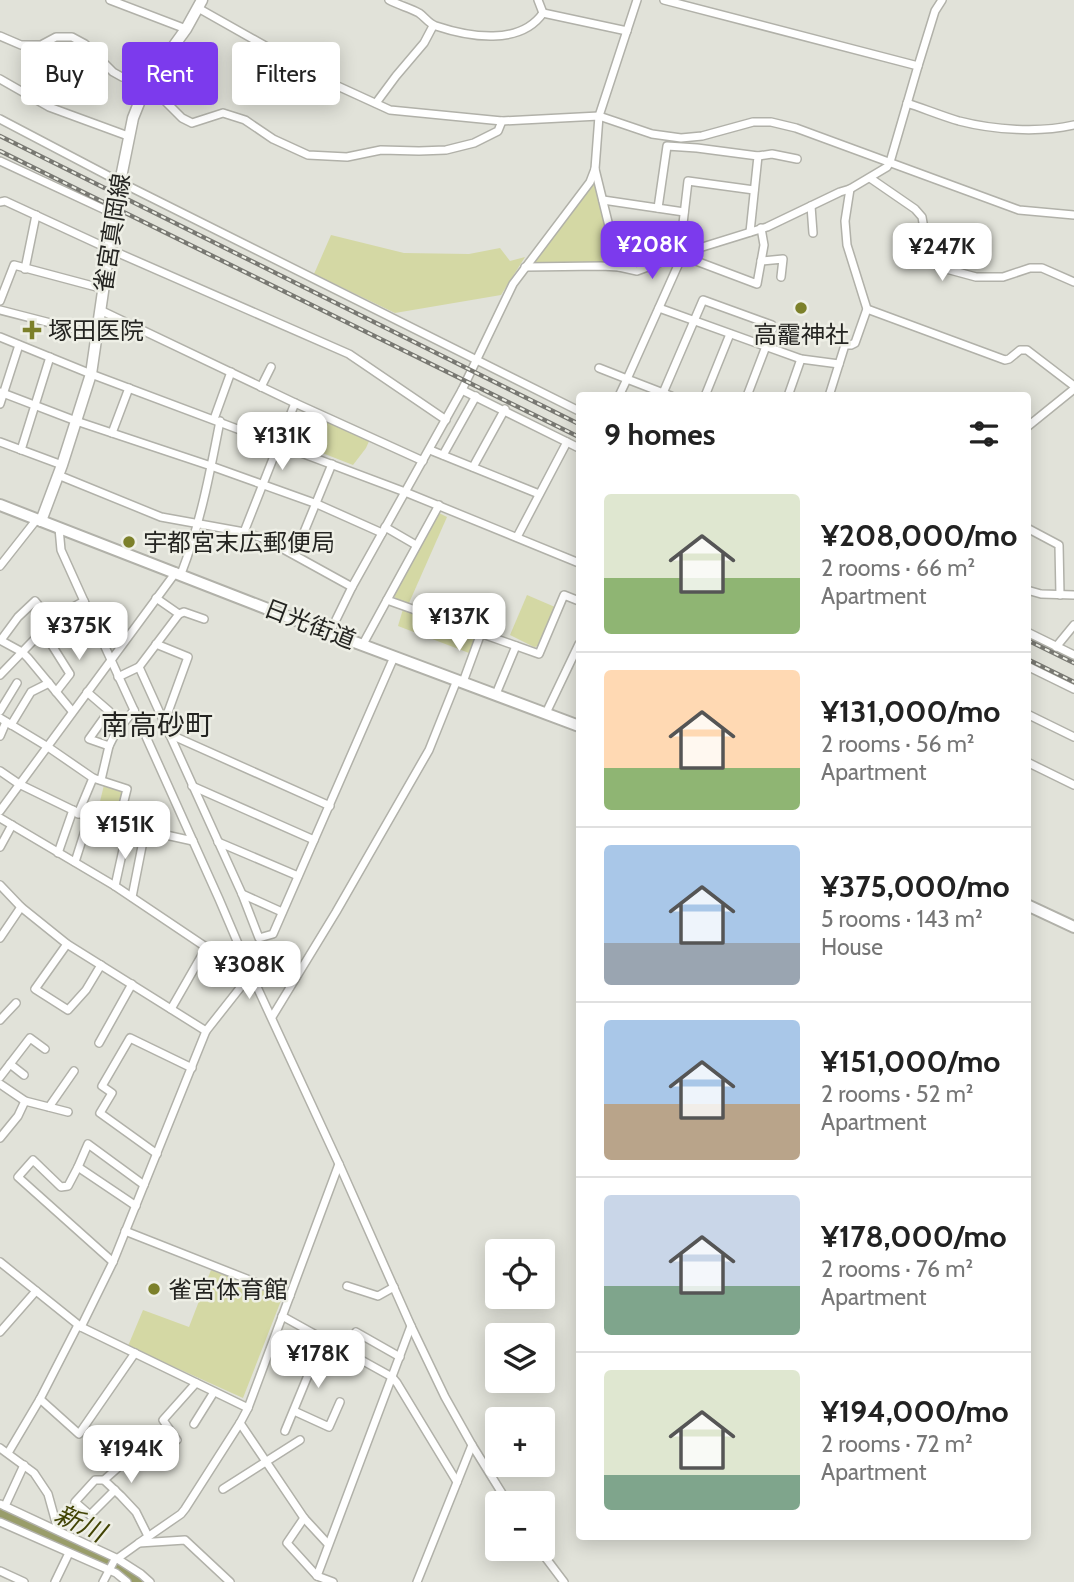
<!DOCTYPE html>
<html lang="en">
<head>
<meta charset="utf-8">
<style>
	:root { --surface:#fff; --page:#f2f2f2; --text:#222; --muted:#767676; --line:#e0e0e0; --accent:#7c3aed }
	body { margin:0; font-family:Cabin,"Noto Sans JP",sans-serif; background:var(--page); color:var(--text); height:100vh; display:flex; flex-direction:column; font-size:26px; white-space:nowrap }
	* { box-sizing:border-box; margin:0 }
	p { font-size:23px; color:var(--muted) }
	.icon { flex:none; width:38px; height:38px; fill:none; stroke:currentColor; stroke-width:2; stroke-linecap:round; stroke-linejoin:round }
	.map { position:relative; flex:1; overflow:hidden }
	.panel { position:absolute; left:576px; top:392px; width:455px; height:1148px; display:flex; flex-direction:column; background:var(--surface); border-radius:7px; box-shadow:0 4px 18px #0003 }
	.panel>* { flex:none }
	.guide { position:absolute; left:21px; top:42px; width:450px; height:63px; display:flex; gap:14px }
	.controls { position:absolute; left:485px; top:1239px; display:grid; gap:14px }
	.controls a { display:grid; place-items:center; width:70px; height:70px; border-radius:7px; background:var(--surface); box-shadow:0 4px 18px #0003; font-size:35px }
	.price { position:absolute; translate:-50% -60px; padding:0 16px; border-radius:14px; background:#fff; color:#222; font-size:23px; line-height:46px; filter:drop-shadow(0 2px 4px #0008) }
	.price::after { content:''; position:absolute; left:50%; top:42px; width:21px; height:16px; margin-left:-10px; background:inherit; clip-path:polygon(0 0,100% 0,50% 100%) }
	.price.current { background:var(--accent); color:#fff }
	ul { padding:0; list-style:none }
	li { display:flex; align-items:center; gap:21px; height:175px; padding:0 28px }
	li+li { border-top:2px solid var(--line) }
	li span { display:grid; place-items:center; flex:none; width:196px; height:140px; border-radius:7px; color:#555 }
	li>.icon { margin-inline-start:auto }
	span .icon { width:84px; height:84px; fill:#fffc; stroke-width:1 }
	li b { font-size:30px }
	h2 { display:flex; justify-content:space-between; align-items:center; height:84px; padding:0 28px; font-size:30px }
	.pill { padding:0 24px; border-radius:7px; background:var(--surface); box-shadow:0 4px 18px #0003; font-size:24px; line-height:63px }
	.pill.current { background:var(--accent); color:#fff }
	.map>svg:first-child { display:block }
</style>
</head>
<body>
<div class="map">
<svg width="1074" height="1582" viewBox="0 0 1074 1582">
	<rect width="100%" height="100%" fill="#e1e2d9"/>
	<!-- green -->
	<g fill="#d4d8a4">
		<polygon points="595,180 616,263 532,264 585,196"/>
		<polygon points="331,235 404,253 469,254 500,248 510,261 525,257 501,295 395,313 314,274"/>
		<polygon points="324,419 370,439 366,448 353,465 312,449"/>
		<polygon points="439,513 447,517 409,603 396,599 394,595"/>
		<polygon points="527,595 555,607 539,646 534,647 510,635"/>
		<polygon points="403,609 476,633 469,653 398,626"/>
		<polygon points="104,785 124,791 117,823 96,818"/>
		<polygon points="211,1270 282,1298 243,1398 128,1346 143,1310 189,1327"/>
	</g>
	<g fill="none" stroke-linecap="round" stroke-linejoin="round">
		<!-- river -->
		<polyline stroke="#999d6a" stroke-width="12" points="0,1511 103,1558 121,1568 137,1582"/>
		<defs>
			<g id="minor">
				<polyline points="110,0 186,29"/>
				<path d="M389,0C398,5 410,8 419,13C425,17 429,24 436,26C469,37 520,46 543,13L627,31"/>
				<polyline points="538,0 543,13"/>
				<polyline points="664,0 918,66 935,11 942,0"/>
				<polyline points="198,8 331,83 390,110 502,121 599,116 652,134 681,138 702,136 753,122 771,122 796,128 1019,210 1074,215"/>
				<polyline points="0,36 21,45 41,45 56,37 72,37 85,44 113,72 122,77 147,83 182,118 192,123 223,113 245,120 273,139 308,155 347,157 381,150 419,151 446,150 474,143 498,131 502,121"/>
				<polyline points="0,79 49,107 128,136"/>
				<polyline points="376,103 396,76 424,43 433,26"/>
				<path d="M907,103C925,109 942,116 959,121C994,130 1039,133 1074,125"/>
				<polyline points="0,119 120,182 579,411"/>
				<polyline points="758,156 772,154 797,159"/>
				<polyline points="0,161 114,214"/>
				<polyline points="595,169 619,267"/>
				<polyline points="870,178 915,209 922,217 929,258 939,267 976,277 1003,277 1030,268 1042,268 1074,282"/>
				<polyline points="603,200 684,212"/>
				<polyline points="0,202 5,201 109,249 349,354 446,420"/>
				<polyline points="811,206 813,233"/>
				<polyline points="658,208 667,146 697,148 758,156 750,232"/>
				<polyline points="683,254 696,261 757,284 764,245 761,228"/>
				<polyline points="761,261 783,259 781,277"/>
				<polyline points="525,267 601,266 619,267 637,271 696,249 767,227 840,192 850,189 887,167 890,162 918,66"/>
				<polyline points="25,269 36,215"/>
				<polyline points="0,301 14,265 104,289"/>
				<polyline points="659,308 801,359 839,364"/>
				<polyline points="867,309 1005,360 1009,359 1020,350 1027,350 1074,386"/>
				<polyline points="0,310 97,335"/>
				<polyline points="100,310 295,403 423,461"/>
				<polyline points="0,337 91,374 405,492 579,563"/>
				<polyline points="599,368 627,379 619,396"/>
				<polyline points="261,387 271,367"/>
				<polyline points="462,390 579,448"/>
				<polyline points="0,392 76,421 211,466 317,504 382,533"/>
				<polyline points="663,393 703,300 772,325 773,328 747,396"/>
				<polyline points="671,396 627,379 683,254 680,249 688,181 754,190"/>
				<polyline points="705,396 730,334"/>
				<polyline points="788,396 801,359"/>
				<polyline points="829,396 845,345 851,345 855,343 867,309 847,245 845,221 850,189"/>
				<polyline points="0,404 19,345"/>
				<polyline points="214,419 231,372"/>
				<polyline points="1027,427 1074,389"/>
				<polyline points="112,433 129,388"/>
				<polyline points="0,442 62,465"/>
				<polyline points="21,450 50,357"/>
				<polyline points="430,450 539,494"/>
				<polyline points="443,455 476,396"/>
				<polyline points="473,467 505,409"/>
				<polyline points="58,475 161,517 244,532 265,539 352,587"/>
				<polyline points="439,505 387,600 539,654 564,595 579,601"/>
				<polyline points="385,527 416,545"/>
				<polyline points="59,528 61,550 84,601 134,710 219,899 251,974 339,1164 411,1326 445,1397 472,1445 508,1503"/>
				<polyline points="1027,528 1059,545 1060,595"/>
				<polyline points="244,532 295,403"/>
				<polyline points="517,537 567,442"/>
				<polyline points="295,554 332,464"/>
				<polyline points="0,566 37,519"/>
				<path d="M181,574C200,525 210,473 220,421"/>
				<polyline points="1027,590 1041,594 1074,595"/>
				<polyline points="156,598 179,614 139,667 242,894 259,938 273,934 394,657"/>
				<polyline points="179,614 184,612 204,619"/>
				<polyline points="43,631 70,674 56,692"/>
				<polyline points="330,632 352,587 462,390 513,284 590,182 595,169 599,116 637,0"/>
				<polyline points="1027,632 1074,655"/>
				<polyline points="0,640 22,652 28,658 72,711"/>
				<polyline points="1,640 18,617 35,601 52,622"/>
				<polyline points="156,644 188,657 164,723"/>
				<polyline points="363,644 387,600"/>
				<polyline points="1056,647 1074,625"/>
				<polyline points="1027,666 1074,689"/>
				<polyline points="0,675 57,616 84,601"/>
				<polyline points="118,677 139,667"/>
				<polyline points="463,682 481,633"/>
				<polyline points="87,692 109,711 89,739 109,746"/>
				<polyline points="496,694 516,646"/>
				<polyline points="0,711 17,683"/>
				<polyline points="546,713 579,644"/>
				<polyline points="1027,714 1074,737"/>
				<polyline points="0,718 48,747 93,778 127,789 118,825"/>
				<polyline points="11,725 31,692 49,683"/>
				<polyline points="169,734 330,806"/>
				<polyline points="0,736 6,722"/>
				<polyline points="1027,762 1074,785"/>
				<polyline points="0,771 19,784 89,818 193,841"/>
				<polyline points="101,780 109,746 115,734 134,710"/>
				<polyline points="192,786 314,840"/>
				<polyline points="123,806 141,810 138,829"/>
				<polyline points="0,811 176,572"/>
				<polyline points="78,814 93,778"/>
				<polyline points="0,818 115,886 240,970 251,974"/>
				<polyline points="218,842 298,876"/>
				<polyline points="0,847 12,825"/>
				<polyline points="58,853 73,810"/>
				<polyline points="75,862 89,818"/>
				<polyline points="0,885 21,907 67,944 206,1031"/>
				<polyline points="115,886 128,827"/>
				<polyline points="242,894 282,912"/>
				<polyline points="132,897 145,831"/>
				<polyline points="0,938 21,907"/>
				<polyline points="67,944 35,989 68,1010 86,990 101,965"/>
				<polyline points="171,1009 206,948"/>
				<polyline points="272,1017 336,912 429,750 457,680"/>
				<polyline points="0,1020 16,1003"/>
				<polyline points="99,1043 132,984"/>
				<polyline points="10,1064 24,1075"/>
				<polyline points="0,1077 30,1038 45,1049"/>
				<polyline points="0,1084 25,1101 68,1112"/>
				<polyline points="49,1107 74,1071"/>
				<polyline points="0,1138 18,1116 25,1101"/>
				<polyline points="157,1154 100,1113 112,1093 102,1086 130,1038 192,1068"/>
				<polyline points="78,1167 136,1206"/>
				<polyline points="125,1231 290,1296"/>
				<polyline points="0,1262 81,1327 248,1408"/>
				<polyline points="113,1262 18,1177 33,1160 61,1187 68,1186 78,1167 88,1144 144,1185"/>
				<polyline points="347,1286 378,1296 394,1287"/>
				<polyline points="282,1316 392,1377 397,1383 457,1482"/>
				<polyline points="81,1327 113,1262 206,1031 251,974"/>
				<polyline points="0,1332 36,1291"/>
				<polyline points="356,1332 400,1357"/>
				<polyline points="40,1399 79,1434 135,1353"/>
				<polyline points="294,1411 329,1427 340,1402"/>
				<polyline points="240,1423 304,1518 328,1544"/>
				<polyline points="194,1424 214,1392"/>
				<polyline points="285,1431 323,1339"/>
				<polyline points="177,1440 163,1420 196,1383"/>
				<polyline points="144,1441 138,1450 104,1480 121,1496 136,1512 148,1536"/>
				<polyline points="0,1448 34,1473 48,1494 58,1530"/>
				<polyline points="8,1453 40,1399 78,1325"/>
				<polyline points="104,1480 95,1480 75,1502 90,1515 115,1490"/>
				<polyline points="223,1489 300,1440"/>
				<polyline points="0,1504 116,1558 141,1574 150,1582"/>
				<polyline points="5,1506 24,1465"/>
				<polyline points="304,1518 287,1543 317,1576"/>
				<polyline points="0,1522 116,1573 127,1582"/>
				<polyline points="139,1543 181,1514 185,1509 240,1423 248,1408 339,1164"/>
				<polyline points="539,1549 564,1582"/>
				<polyline points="0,1571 24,1582"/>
				<polyline points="55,1582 69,1553"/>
				<polyline points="103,1582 114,1561 139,1543 185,1540 230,1582"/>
				<polyline points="333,1582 317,1576 411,1326"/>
				<polyline points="417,1582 472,1445"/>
			</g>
			<polyline id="major" points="41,521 62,465 91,374 116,202 133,118 147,83 186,29 202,0"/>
			<g id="highway">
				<polyline points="0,505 301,622 579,726"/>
				<polyline points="1027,905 1074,927"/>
			</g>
		</defs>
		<!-- minor casing -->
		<use href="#minor" stroke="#b1b1a9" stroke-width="10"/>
		<!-- major casing -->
		<use href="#major" stroke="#b1b1a9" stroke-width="13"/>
		<!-- highway casing -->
		<use href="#highway" stroke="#b1b1a9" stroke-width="14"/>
		<!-- minor -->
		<use href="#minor" stroke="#fff" stroke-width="7"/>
		<!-- major -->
		<use href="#major" stroke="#fff" stroke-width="10"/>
		<!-- highway -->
		<use href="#highway" stroke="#fff" stroke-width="10"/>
		<defs>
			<g id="rail">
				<polyline points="0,136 579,424"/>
				<polyline points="0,151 579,437"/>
				<polyline points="1027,640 1074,663"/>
				<polyline points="1027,659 1074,682"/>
			</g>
		</defs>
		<!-- rail casing -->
		<use href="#rail" stroke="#787872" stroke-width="4.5"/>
		<!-- rail -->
		<use href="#rail" stroke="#eeefe6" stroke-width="2" stroke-dasharray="5" stroke-linecap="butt"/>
	</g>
	<!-- markers -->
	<g fill="#7c802a" stroke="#eeefe6" stroke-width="2.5">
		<circle cx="801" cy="308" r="7"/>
		<path d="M28.5 319.5h7v7h7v7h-7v7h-7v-7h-7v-7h7z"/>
		<circle cx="129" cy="542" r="7"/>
		<circle cx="154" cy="1289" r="7"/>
	</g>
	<g text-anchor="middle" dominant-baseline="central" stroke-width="5" stroke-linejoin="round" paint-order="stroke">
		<!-- street labels -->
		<g font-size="24" fill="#242421" stroke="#eeefe6">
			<text transform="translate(112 233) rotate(-81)">雀宮真岡線</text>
			<text transform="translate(310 624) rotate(21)">日光街道</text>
		</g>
		<!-- poi labels -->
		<g font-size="24" fill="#242421" stroke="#eeefe6" text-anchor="start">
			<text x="48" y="330">塚田医院</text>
			<text x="801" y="334" text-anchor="middle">高靇神社</text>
			<text x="143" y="542">宇都宮末広郵便局</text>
			<text x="168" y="1289">雀宮体育館</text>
		</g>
		<!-- water labels -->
		<g font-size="26" font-style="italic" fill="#424404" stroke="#eeefe6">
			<text transform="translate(80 1523) rotate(25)">新川</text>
		</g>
		<!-- quarter labels -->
		<g font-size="28" fill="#242421" stroke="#eeefe6">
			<text x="157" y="725">南高砂町</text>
		</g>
	</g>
</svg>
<div class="controls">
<a><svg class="icon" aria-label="locate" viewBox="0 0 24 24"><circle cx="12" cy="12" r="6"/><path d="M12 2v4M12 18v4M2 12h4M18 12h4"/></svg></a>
<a><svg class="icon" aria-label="layers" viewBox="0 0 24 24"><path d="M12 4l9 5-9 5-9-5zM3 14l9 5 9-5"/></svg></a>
<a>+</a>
<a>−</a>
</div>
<b class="price current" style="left:652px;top:281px">¥208K</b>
<b class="price" style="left:942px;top:283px">¥247K</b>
<b class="price" style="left:282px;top:472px">¥131K</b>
<b class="price" style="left:459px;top:653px">¥137K</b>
<b class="price" style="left:79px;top:662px">¥375K</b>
<b class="price" style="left:125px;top:861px">¥151K</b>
<b class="price" style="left:249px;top:1001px">¥308K</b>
<b class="price" style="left:318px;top:1390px">¥178K</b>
<b class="price" style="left:131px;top:1485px">¥194K</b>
<div class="guide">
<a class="pill">Buy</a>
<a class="pill current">Rent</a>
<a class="pill">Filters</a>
</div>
<section class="panel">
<h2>9 homes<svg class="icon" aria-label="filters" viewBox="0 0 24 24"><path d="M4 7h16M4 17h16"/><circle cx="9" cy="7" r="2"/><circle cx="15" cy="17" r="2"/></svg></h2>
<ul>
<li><span style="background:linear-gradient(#dfe7d0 60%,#8fb573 0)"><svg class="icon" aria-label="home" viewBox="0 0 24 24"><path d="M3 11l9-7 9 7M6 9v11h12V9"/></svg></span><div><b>¥208,000/mo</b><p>2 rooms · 66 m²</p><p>Apartment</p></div></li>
<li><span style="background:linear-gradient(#ffd9b3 70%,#8fb573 0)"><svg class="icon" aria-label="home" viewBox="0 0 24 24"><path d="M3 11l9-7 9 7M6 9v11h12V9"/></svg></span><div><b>¥131,000/mo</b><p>2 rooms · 56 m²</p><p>Apartment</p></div></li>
<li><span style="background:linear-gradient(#a9c7e8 70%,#9aa5b1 0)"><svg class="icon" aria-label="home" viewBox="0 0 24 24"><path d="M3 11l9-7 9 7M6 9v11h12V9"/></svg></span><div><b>¥375,000/mo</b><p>5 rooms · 143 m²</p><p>House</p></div></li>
<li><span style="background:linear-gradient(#a9c7e8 60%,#b9a48a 0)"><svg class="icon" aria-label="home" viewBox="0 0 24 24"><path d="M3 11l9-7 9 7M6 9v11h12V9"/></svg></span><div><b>¥151,000/mo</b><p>2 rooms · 52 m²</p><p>Apartment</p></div></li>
<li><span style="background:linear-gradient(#c9d6e8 65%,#7fa58c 0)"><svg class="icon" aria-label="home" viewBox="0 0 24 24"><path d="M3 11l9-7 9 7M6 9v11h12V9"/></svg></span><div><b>¥178,000/mo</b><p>2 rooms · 76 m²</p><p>Apartment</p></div></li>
<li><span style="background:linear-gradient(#dfe7d0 75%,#7fa58c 0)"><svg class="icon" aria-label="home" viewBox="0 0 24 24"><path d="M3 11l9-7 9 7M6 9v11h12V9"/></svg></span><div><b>¥194,000/mo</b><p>2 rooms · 72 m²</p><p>Apartment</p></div></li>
</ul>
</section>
</div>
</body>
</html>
